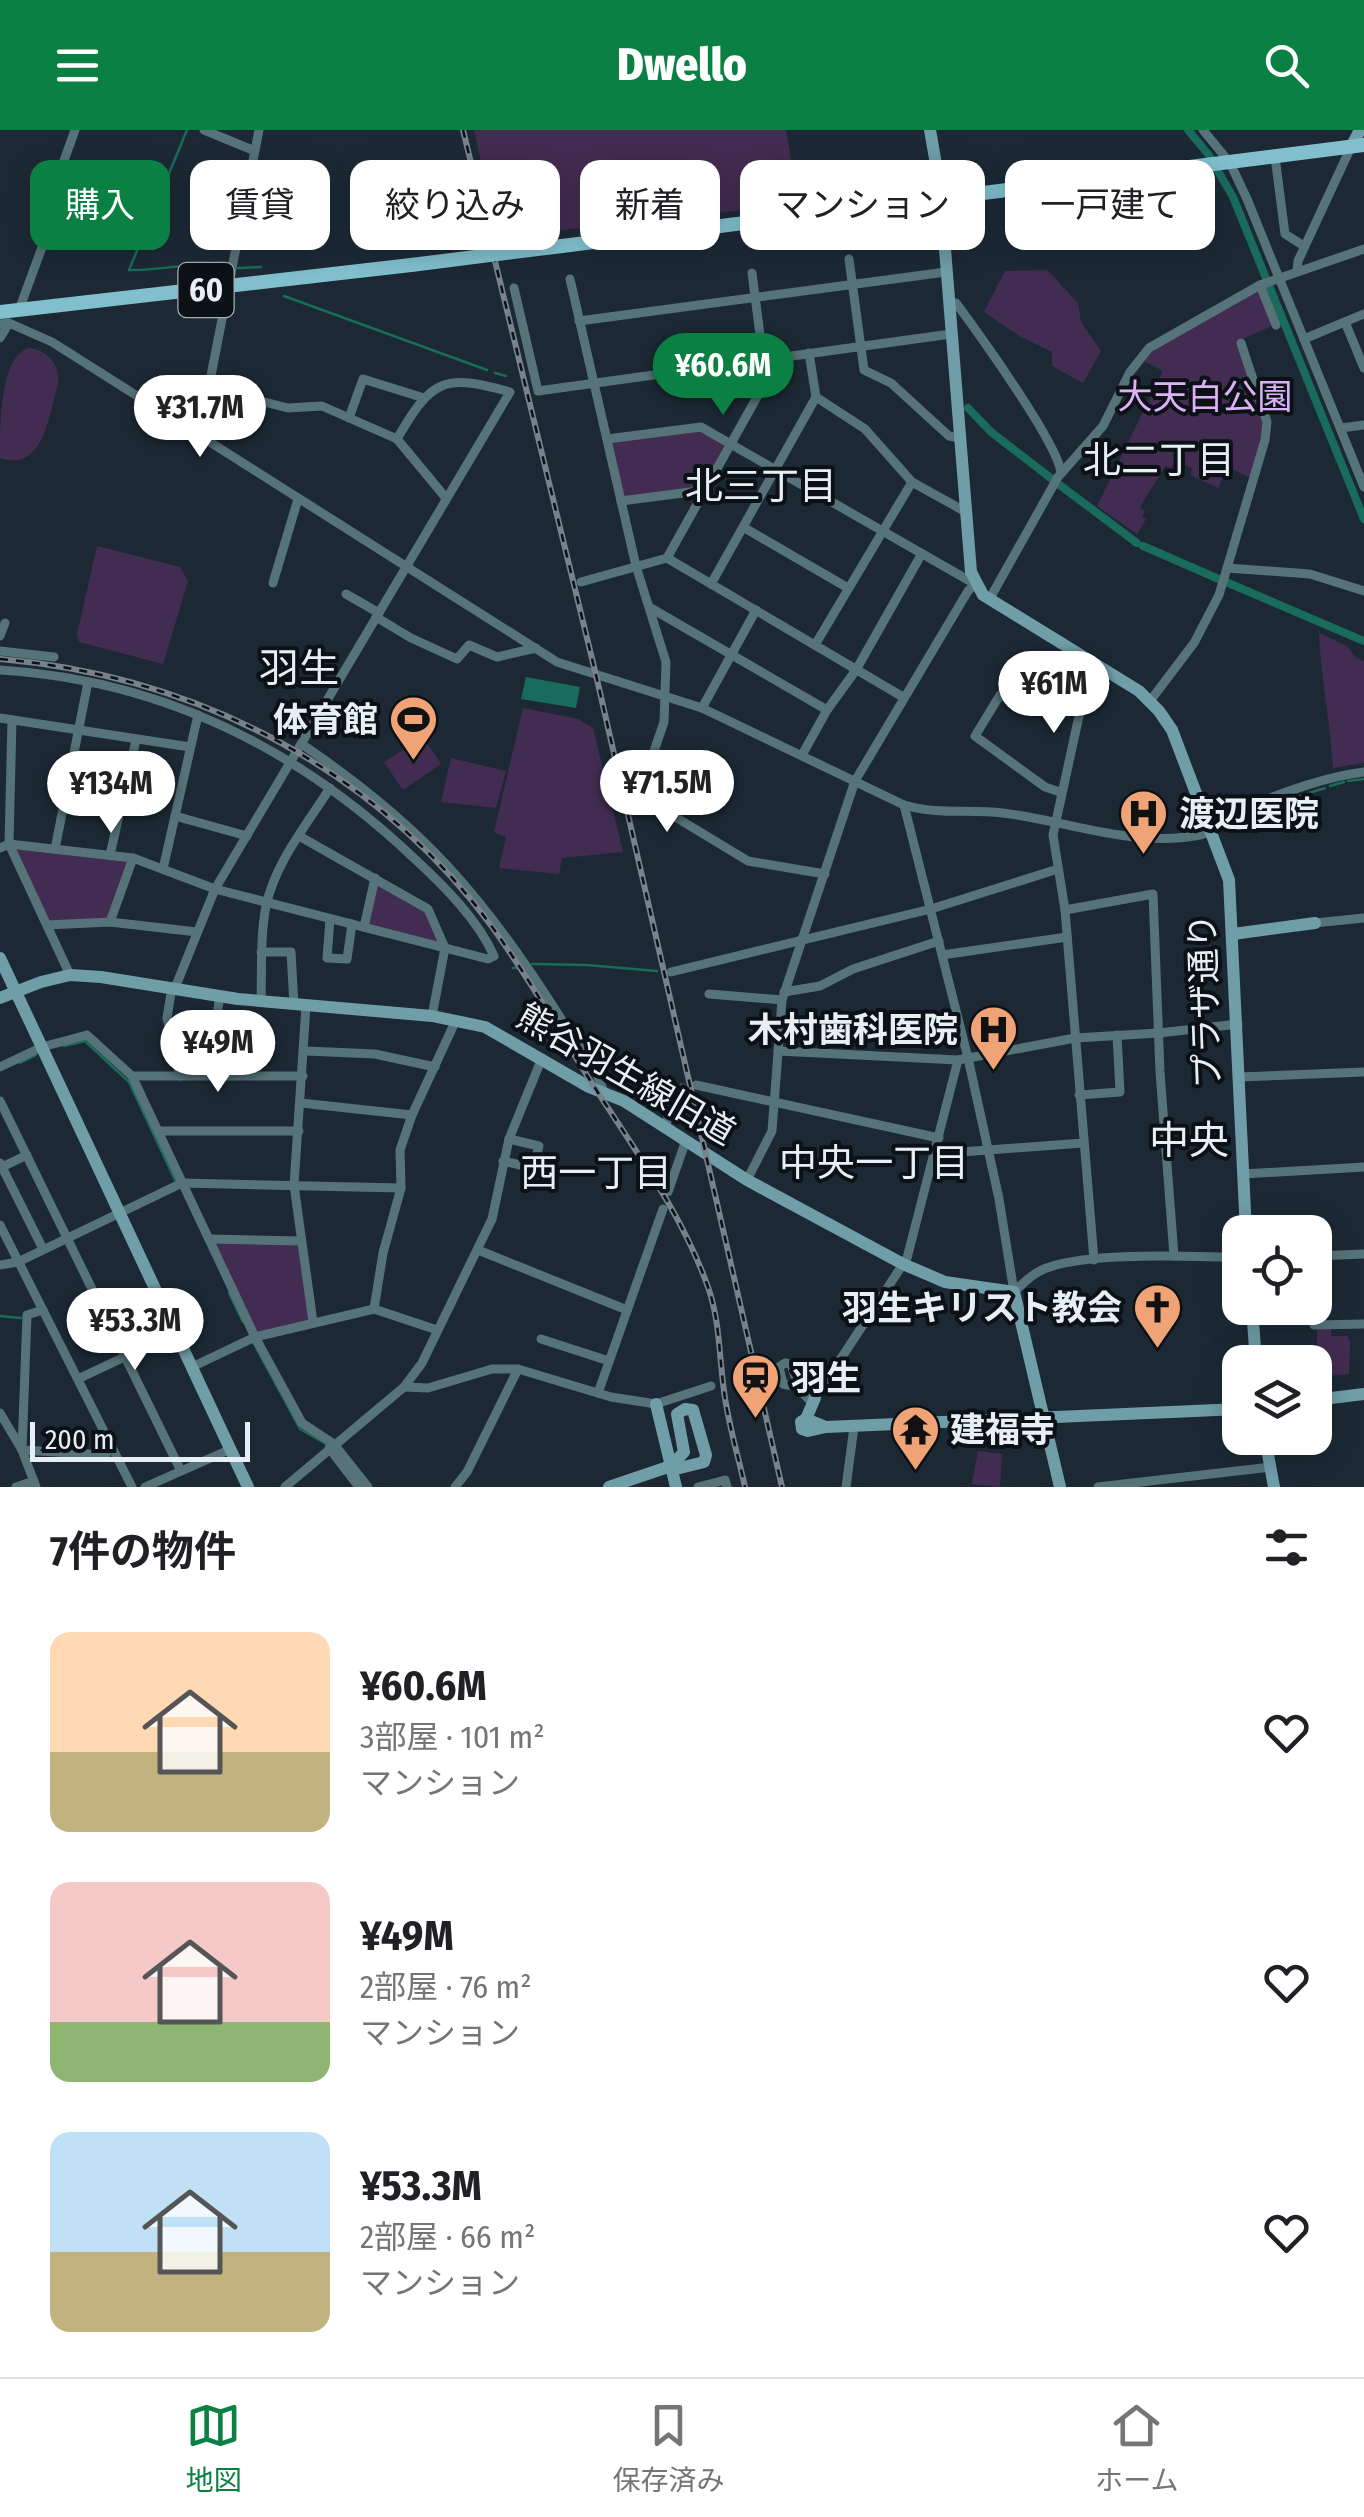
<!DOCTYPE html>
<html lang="ja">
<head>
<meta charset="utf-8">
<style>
	:root { --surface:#fff; --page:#f2f2f2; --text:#202124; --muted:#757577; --line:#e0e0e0; --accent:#0b8043 }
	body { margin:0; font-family:"Fira Sans Condensed","Noto Sans JP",sans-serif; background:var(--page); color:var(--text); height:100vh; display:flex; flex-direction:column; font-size:38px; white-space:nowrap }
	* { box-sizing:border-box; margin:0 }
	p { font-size:32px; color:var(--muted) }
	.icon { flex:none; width:55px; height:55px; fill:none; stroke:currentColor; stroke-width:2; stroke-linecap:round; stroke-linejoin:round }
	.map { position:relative; height:1357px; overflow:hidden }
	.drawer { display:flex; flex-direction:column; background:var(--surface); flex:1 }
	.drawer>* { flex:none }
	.guide { position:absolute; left:30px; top:30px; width:1305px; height:90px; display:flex; gap:20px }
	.controls { position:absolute; left:1222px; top:1085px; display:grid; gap:20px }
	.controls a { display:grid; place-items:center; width:110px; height:110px; border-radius:20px; background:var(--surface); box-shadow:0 5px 25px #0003; font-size:50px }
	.scale { position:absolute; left:30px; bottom:25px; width:220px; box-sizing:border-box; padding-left:10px; border:5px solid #e6eef6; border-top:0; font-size:28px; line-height:35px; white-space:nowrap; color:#e6eef6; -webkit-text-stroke:8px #0c1116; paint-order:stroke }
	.price { position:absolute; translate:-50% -85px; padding:0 22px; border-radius:35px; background:#fff; color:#222; font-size:32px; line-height:65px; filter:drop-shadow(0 2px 5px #0008) }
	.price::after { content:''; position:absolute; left:50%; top:60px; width:30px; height:22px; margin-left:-15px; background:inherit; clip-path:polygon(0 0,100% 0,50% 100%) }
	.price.current { background:var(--accent); color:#fff }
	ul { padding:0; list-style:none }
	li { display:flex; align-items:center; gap:30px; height:250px; padding:0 50px }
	li span { display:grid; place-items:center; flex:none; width:280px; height:200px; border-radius:20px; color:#555 }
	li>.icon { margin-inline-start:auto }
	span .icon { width:120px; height:120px; fill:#fffc; stroke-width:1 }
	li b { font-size:42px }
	h2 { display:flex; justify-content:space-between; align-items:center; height:120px; padding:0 50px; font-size:42px }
	.pill { padding:0 35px; border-radius:20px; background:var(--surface); box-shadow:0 5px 25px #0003; font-size:35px; line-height:90px }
	.pill.current { background:var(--accent); color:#fff }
	header { display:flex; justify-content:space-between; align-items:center; height:130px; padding:0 50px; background:var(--accent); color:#fff; font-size:45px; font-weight:800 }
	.dock { display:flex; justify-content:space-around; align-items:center; height:140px; border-top:2px solid var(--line); background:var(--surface); font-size:28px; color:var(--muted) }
	.dock a { display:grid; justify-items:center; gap:5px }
	.dock .current { color:var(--accent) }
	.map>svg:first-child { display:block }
</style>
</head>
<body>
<header><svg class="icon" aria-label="menu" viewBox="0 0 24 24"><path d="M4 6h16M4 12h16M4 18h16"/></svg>Dwello<svg class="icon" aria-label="search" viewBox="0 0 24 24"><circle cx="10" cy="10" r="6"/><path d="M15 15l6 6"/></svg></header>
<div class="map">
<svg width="1364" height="1357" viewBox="0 0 1364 1357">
	<rect width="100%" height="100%" fill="#1c2935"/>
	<!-- green -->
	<g fill="#432c51">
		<polygon points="474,0 786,0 799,74 498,107"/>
		<polygon points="1047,140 1078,173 1081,192 1101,221 1083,253 1052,236 1052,222 1021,207 984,182 1005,141"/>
		<path d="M1256,160L1260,161L1272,196L1240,210L1266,298L1251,348L1228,337L1218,358L1190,345L1193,338L1176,331L1171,338L1165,336C1157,352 1147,363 1140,378L1145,381L1142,386L1146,389L1137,404L1097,376L1163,241L1140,229L1147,221Z"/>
		<path d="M29,218C49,221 60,234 58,254C49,284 44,343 0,328C0,295 0,226 29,218Z"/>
		<polygon points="700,300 722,313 724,317 704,357 623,368 609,310"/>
		<polygon points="97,416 180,437 188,451 163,534 79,512 77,504"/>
		<path d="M1319,503L1347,516L1355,527L1364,531V633L1333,638C1330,591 1321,549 1319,503Z"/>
		<polygon points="523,578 578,589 593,598 623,722 562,728 559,744 499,738 506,707 494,702"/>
		<polygon points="423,607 441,634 403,660 384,632"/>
		<polygon points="451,628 506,641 496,678 441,672"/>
		<polygon points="14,718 128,731 108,789 49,793"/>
		<polygon points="376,753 426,781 440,815 367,795"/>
		<polygon points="209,1109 301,1111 313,1192 255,1207"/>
		<polygon points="1317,1198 1331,1198 1331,1206 1347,1206 1350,1211 1349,1244 1317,1247"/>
		<polygon points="978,1321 1002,1324 1000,1357 972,1354"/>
	</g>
	<!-- water -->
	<polygon fill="#196b5e" points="526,547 580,557 576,578 521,569"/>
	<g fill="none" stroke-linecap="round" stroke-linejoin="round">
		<!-- stream -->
		<g stroke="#196b5e" stroke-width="2.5">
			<path d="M187,0L129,140C162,141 199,130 230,136"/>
			<polyline points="238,138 261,137"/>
			<polyline points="284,166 487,240"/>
			<polyline points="495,243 506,246"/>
			<polyline points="1348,651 1364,649"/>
			<polyline points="1330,656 1344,652"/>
			<polyline points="1306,664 1325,658"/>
			<polyline points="1292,669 1302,666"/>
			<polyline points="1263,679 1280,672"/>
			<polyline points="1233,692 1260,680"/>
			<polyline points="532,834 587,835 657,841"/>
			<polyline points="513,838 518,838"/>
			<polyline points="64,916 85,911 129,952 176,1052"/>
			<polyline points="20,933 36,925"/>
			<polyline points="229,1163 243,1192"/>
			<polyline points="0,1186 21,1188"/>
			<polyline points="253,1212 300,1299 326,1314"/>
		</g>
		<!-- canal -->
		<g stroke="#196b5e" stroke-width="8">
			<polyline points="1188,0 1208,24 1233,67 1364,389"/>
			<polyline points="968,278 991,302 1052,349"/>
			<polyline points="1057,353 1137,413"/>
			<polyline points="1143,416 1221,450"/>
			<polyline points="1226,452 1364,511"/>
		</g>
		<!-- street -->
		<g stroke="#56737a" stroke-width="9">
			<polyline points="204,0 255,21"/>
			<polyline points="1203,0 1230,33 1247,69 1364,357"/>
			<polyline points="1275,27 1285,104 1304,116"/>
			<polyline points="849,129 864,240 891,253 949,306 959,308"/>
			<polyline points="1297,141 1298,131 1351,17"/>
			<polyline points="570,149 636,436 666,532 664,592 639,665 748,731 825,744"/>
			<polyline points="1260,155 1276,195"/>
			<polyline points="514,158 538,261 951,204"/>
			<path d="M949,171L956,173C979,204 1056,311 1061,342"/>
			<polyline points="19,180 48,101 56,53 75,0"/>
			<polyline points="579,191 946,142"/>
			<polyline points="1345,192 1364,238"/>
			<path d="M0,194L9,193L52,212L557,532L702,578L904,675C937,685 969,679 1003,683C1068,691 1133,718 1200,705C1217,701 1231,686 1247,678C1279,663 1329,646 1364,642"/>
			<polyline points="0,208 9,193"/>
			<polyline points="1304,209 1364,184"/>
			<polyline points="809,223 816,267 865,299 912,352 966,382"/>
			<polyline points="209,258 288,278 322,276 397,309 446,368"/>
			<polyline points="349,288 363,249 424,268"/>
			<polyline points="1341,298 1364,295"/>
			<polyline points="199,307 259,0"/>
			<polyline points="607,309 701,297 975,454 968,461 855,651 782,870 772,1001 747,1050"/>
			<polyline points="621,371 706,360"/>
			<polyline points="743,397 848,458"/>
			<polyline points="667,428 903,567"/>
			<polyline points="1227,438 1310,444 1364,461"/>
			<polyline points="581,452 667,428 766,251 752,143"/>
			<polyline points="273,453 298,369"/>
			<polyline points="711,454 816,267"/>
			<polyline points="346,464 379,483"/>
			<polyline points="989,470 1058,347 1103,296 1130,242 1149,218 1260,155 1364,119"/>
			<polyline points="649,477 827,580"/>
			<polyline points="376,487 411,508 457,529 469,515 497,527 536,518"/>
			<polyline points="0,506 5,493"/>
			<polyline points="815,515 912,352"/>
			<polyline points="0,521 54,527"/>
			<path d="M0,540C162,550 301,620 417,731C445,757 478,790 494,826L488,829L215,759L133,728L9,714L0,718"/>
			<polyline points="1150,571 1194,513 1219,465 1265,310 1267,292 1241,213"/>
			<polyline points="702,578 756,480"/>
			<polyline points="0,588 190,617"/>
			<polyline points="12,590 9,714 70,845"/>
			<path d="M303,615C421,695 482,764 558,884C573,908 596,935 604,963"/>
			<polyline points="802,625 827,580 856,540 921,425"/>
			<polyline points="1060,662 1045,657 975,606 1000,565 1021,574 1038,551 1052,558 1061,570 1081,579"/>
			<path d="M904,675L968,928L999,1069L1014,1162C1021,1155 1029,1147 1038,1142C1074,1121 1196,1126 1240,1128"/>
			<polyline points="175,686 247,706"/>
			<polyline points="299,706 428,779 445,818 432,886"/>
			<polyline points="55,719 88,552"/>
			<polyline points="110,725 136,610"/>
			<polyline points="163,739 198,585"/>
			<polyline points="1065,780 1153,764 1160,942 1174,1126"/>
			<polyline points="330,789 327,828 347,829 352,794"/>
			<polyline points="110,792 133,728"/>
			<polyline points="1315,793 1364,788"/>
			<polyline points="47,795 110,792 197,802"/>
			<polyline points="364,797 375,748"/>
			<polyline points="261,822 291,822 294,875"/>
			<polyline points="942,825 1067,807"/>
			<polyline points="671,842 931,779 1058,739"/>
			<polyline points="172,857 167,888 180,946"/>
			<path d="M175,858L215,759L510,262C443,243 431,250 397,309"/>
			<polyline points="784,862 820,856 853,839 939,811"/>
			<polyline points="709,864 782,870"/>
			<polyline points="220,865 216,893 228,946"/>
			<path d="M261,871C262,839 260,807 266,776C275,733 307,694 330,658"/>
			<polyline points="306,876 294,1055 313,1192"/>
			<polyline points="172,913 182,910 218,912"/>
			<polyline points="306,921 375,924 435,937"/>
			<polyline points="778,921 958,930 1075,908 1159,903 1238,894"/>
			<polyline points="0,937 42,917 87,905 132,946 255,1207 302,1293 334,1314 368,1357"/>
			<polyline points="132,946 303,946"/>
			<polyline points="1239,947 1364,942"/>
			<polyline points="696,955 939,1008"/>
			<polyline points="1079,965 1120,962 1117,905"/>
			<polyline points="0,971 181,1341"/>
			<polyline points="301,973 412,985"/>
			<polyline points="665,999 673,968 682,958"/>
			<polyline points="159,1001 299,1001"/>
			<polyline points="934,1024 1083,1013"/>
			<polyline points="503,1031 533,1038 539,1016 509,1009"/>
			<polyline points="0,1033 43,1119"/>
			<polyline points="0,1038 27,1025"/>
			<polyline points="1243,1044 1364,1037"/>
			<polyline points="668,1062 685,1013"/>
			<polyline points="0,1095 132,1357"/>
			<polyline points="209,1109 301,1111"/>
			<polyline points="478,1120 627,1180"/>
			<polyline points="1315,1126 1364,1124"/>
			<polyline points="1094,1130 1065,780 1053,705 1086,554 1096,535"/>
			<polyline points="0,1135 18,1132 182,1053 401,1058"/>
			<polyline points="374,1179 383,1123 401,1058 400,1020 412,985 456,890"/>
			<polyline points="1314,1195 1364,1194"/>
			<polyline points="541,1209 609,1231"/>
			<polyline points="192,1237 255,1207 374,1179 437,1200"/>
			<polyline points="78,1249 175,1203"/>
			<polyline points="404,1257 428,1258 492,1239 518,1239 611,1267 656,1274 711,1256"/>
			<polyline points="598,1263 663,1079"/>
			<polyline points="812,1273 797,1257 783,1254 779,1237 785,1233 791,1234 796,1250 815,1268 907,1128 958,930"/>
			<polyline points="0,1283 22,1320 36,1357"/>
			<polyline points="329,1318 359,1357"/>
			<polyline points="22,1320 27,1185 43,1180"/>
			<polyline points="22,1320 106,1325"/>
			<polyline points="16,1357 34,1351"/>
			<polyline points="145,1357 231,1319"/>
			<polyline points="285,1357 404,1257 422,1233 492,1089 509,1009 542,928"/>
			<polyline points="455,1357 467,1342 518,1239"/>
			<polyline points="698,1357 725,1350 727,1357"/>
			<polyline points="846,1357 854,1297"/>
			<polyline points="1098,1357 1271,1337"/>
		</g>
		<!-- secondary -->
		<g stroke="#6f9ea9" stroke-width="12">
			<polyline points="930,0 940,57 971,442 983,465 1139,561 1159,581 1172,600 1229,750 1246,1102"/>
			<polyline points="1351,17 1360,0"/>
			<polyline points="1233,804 1315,793"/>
			<polyline points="0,828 248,1357"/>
			<polyline points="0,868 41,852 70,845 101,847 238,869 432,886 485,897 589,957 624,971 747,1050 903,1134 945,1152 1014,1162 1060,1357"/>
			<polyline points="1252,1178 1256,1232"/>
			<polyline points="1315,1270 1364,1264"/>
			<polyline points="656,1274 676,1357"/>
			<polyline points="806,1289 815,1268"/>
			<polyline points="826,1297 806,1289 801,1292 802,1299 808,1301 826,1297 1240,1279"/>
			<polyline points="1265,1308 1274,1357"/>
			<polyline points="609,1357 671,1336 680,1338 704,1332 706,1325 693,1280 685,1279 677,1284 684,1322 671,1336"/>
		</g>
		<!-- primary -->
		<g stroke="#81bfcd" stroke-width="14">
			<polyline points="562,116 1364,15"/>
			<polyline points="0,182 411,135"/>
		</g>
		<defs>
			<g id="rail">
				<polyline points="463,0 596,545 782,1357"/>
				<path d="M0,529C194,546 373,637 490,794C526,843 556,896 588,947C631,1015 681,1081 708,1157C720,1191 719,1226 724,1261C728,1293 738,1325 745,1357"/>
			</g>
		</defs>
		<!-- rail casing -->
		<use href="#rail" stroke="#77828c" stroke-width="6"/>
		<!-- rail -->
		<use href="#rail" stroke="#0c1116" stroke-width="2.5" stroke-dasharray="8" stroke-linecap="butt"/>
		<!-- primary-bridge -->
		<polyline stroke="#81bfcd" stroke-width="14" points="411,135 562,116"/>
	</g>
	<!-- icons -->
	<defs>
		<symbol id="stadium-pin" viewBox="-11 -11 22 30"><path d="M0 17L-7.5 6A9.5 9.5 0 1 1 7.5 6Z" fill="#efa376" stroke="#0c1116"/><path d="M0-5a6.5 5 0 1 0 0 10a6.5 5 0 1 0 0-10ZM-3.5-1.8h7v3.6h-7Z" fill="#111"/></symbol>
		<symbol id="hospital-pin" viewBox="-11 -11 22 30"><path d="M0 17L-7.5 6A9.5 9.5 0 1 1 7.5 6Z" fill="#efa376" stroke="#0c1116"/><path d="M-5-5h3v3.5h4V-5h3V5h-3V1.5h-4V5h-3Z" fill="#111"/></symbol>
		<symbol id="church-pin" viewBox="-11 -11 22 30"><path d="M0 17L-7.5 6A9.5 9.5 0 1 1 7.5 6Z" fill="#efa376" stroke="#0c1116"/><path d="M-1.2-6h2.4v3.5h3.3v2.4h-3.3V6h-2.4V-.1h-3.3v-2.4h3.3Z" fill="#111"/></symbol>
		<symbol id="station-pin" viewBox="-11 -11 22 30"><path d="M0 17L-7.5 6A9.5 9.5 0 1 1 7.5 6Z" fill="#efa376" stroke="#0c1116"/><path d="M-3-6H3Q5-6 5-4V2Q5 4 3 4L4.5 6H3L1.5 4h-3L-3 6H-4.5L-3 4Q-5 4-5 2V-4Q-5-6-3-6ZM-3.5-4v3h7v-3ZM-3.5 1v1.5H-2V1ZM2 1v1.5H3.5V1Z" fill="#111"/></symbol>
		<symbol id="temple-pin" viewBox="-11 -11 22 30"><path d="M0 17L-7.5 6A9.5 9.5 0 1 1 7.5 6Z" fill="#efa376" stroke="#0c1116"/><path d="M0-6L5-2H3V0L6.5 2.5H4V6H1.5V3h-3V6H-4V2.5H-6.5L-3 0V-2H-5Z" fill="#111"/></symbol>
	</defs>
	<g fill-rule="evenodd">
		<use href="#stadium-pin" x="386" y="562" width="55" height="75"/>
		<use href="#hospital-pin" x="1116" y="656" width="55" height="75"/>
		<use href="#hospital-pin" x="966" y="872" width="55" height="75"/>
		<use href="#church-pin" x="1130" y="1150" width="55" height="75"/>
		<use href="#station-pin" x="728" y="1220" width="55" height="75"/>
		<use href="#temple-pin" x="888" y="1272" width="55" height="75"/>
	</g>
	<g text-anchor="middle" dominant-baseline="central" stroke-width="8" stroke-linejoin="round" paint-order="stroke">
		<!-- shield labels -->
		<rect fill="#0c1116" stroke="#a5acb3" stroke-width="2.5" x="178.5" y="133" width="55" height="54" rx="8"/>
		<g font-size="32" font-weight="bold" fill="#e6eef6">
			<text x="206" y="160">60</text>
		</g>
		<!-- park labels -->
		<g font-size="35" fill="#ddb1f8" stroke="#0c1116">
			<text x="1205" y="267">大天白公園</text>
		</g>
		<!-- poi labels -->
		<g font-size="35" font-weight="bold" fill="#e6eef6" stroke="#0c1116" text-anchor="end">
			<text x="378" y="590">体育館</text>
			<text x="1179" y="684" text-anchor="start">渡辺医院</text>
			<text x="958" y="900">木村歯科医院</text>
			<text x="1122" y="1178">羽生キリスト教会</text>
			<text x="791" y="1248" text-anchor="start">羽生</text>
			<text x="950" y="1300" text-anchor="start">建福寺</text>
		</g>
		<!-- street labels -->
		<g font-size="35" fill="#e6eef6" stroke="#0c1116">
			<text transform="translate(1205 871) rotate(-92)">プラザ通り</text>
			<text transform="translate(626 944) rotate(30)">熊谷羽生線旧道</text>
		</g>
		<!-- neighbourhood labels -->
		<g font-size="38" fill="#e6eef6" stroke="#0c1116">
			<text x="1159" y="330">北二丁目</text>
			<text x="761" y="356">北三丁目</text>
			<text x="874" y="1033">中央一丁目</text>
			<text x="596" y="1043">西一丁目</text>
		</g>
		<!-- quarter labels -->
		<g font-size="40" fill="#e6eef6" stroke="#0c1116">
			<text x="299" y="539">羽生</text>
			<text x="1189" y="1011">中央</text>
		</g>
	</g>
</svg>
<div class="controls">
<a><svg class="icon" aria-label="locate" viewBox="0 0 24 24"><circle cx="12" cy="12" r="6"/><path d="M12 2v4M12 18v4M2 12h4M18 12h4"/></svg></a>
<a><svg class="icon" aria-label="layers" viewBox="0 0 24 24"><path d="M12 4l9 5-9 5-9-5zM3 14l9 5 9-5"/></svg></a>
</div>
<div class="scale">200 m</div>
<b class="price current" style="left:723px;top:288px">¥60.6M</b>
<b class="price" style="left:200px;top:330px">¥31.7M</b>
<b class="price" style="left:1054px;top:606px">¥61M</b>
<b class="price" style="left:667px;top:705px">¥71.5M</b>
<b class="price" style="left:111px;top:706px">¥134M</b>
<b class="price" style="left:218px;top:965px">¥49M</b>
<b class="price" style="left:135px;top:1243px">¥53.3M</b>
<div class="guide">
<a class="pill current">購入</a>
<a class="pill">賃貸</a>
<a class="pill">絞り込み</a>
<a class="pill">新着</a>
<a class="pill">マンション</a>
<a class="pill">一戸建て</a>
</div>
</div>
<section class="drawer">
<h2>7件の物件<svg class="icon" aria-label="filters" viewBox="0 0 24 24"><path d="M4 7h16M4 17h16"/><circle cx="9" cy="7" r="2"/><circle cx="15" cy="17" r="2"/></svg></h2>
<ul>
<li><span style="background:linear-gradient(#ffd9b3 60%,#c2b280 0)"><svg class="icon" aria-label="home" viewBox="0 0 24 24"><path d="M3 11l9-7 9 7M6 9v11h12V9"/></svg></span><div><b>¥60.6M</b><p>3部屋 · 101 m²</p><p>マンション</p></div><svg class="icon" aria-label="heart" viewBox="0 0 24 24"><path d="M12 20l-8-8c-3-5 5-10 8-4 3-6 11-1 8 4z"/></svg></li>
<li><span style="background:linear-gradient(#f6c9c9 70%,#8fb573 0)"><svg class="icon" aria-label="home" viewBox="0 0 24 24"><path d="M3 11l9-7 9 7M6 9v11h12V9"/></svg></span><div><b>¥49M</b><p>2部屋 · 76 m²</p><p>マンション</p></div><svg class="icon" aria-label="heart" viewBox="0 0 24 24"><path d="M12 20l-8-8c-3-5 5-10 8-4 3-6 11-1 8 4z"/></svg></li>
<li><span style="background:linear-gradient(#bfe0f5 60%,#c2b280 0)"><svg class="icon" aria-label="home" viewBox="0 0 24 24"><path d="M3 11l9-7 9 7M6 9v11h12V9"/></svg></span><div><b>¥53.3M</b><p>2部屋 · 66 m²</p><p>マンション</p></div><svg class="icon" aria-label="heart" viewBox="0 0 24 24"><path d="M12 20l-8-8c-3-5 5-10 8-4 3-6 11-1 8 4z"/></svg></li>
</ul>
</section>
<nav class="dock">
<a class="current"><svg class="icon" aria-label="map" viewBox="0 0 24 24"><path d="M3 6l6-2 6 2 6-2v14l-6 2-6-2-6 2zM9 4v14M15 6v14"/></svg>地図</a>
<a><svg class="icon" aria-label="saved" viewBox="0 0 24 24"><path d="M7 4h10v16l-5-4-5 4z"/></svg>保存済み</a>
<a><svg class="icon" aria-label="home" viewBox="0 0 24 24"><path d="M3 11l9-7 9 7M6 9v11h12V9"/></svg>ホーム</a>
</nav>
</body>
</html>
